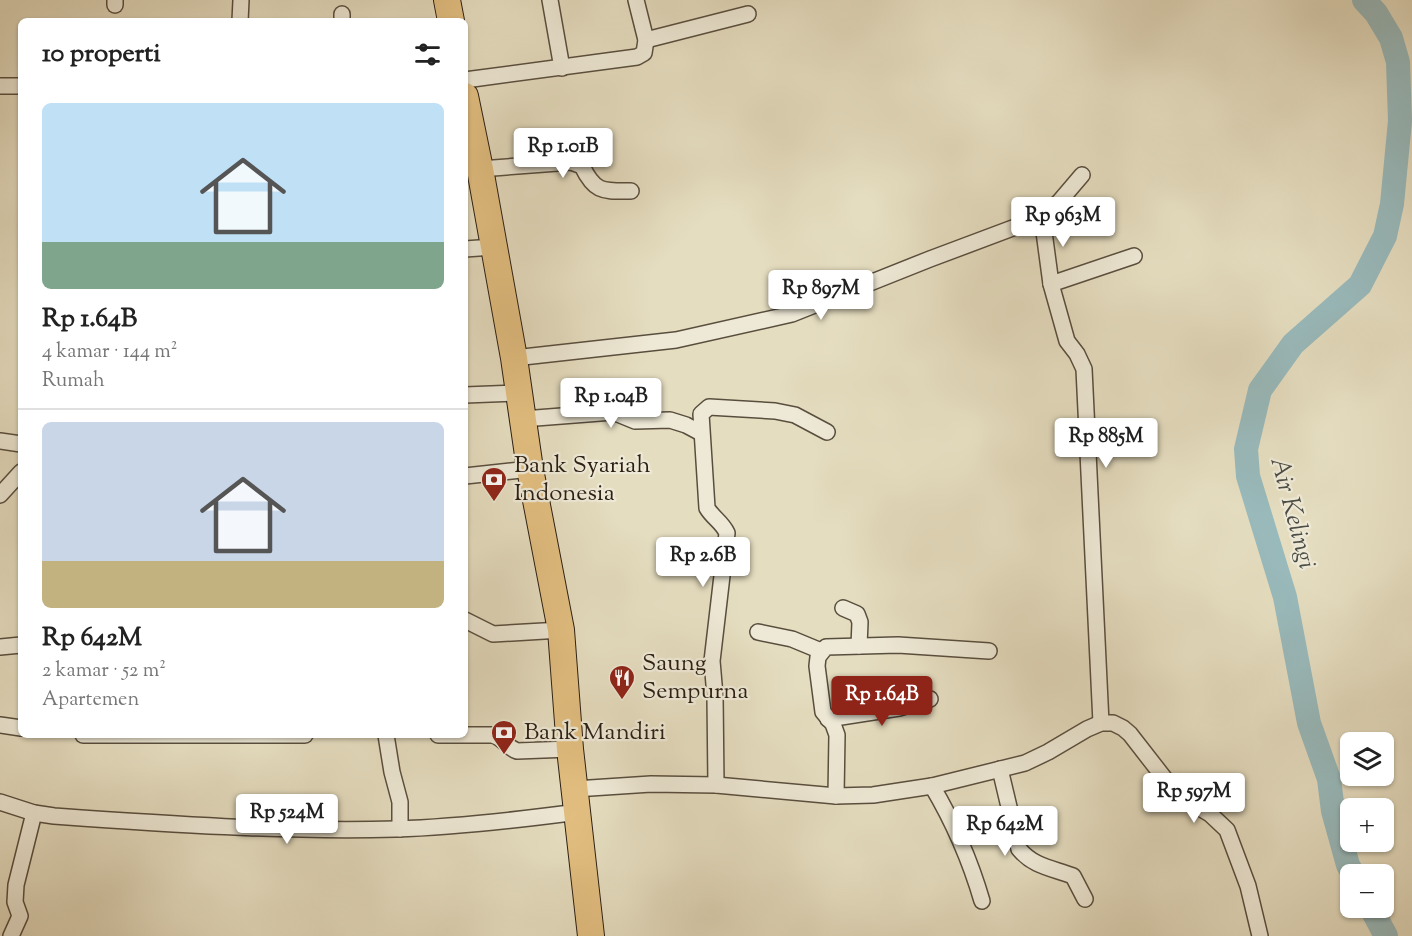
<!DOCTYPE html>
<html lang="id">
<head>
<meta charset="utf-8">
<style>
	:root { --surface:#fff; --page:#f2f2f2; --text:#222; --muted:#767676; --line:#e0e0e0; --accent:#8f2418 }
	body { margin:0; font-family:"Sorts Mill Goudy",serif; background:var(--page); color:var(--text); height:100vh; display:flex; flex-direction:column; font-size:22px; white-space:nowrap }
	* { box-sizing:border-box; margin:0 }
	p { font-size:20px; color:var(--muted) }
	.icon { flex:none; width:33px; height:33px; fill:none; stroke:currentColor; stroke-width:2; stroke-linecap:round; stroke-linejoin:round }
	.map { position:relative; flex:1; overflow:hidden }
	.details { position:absolute; left:18px; top:18px; width:450px; height:720px; display:flex; flex-direction:column; background:var(--surface); border-radius:9px; box-shadow:0 2px 4px #0004 }
	.details>* { flex:none }
	.controls { position:absolute; left:1340px; top:732px; display:grid; gap:12px }
	.controls a { display:grid; place-items:center; width:54px; height:54px; border-radius:9px; background:var(--surface); box-shadow:0 2px 4px #0004; font-size:30px }
	.price { position:absolute; translate:-50% -51px; padding:0 14px; border-radius:6px; background:#fff; color:#222; font-size:20px; line-height:39px; filter:drop-shadow(0 2px 3px #0008) }
	.price::after { content:''; position:absolute; left:50%; top:36px; width:18px; height:14px; margin-left:-9px; background:inherit; clip-path:polygon(0 0,100% 0,50% 100%) }
	.price.current { background:var(--accent); color:#fff }
	ul { padding:0; list-style:none }
	li { display:grid; align-content:center; gap:12px; height:318px; padding:0 24px }
	li+li { border-top:2px solid var(--line) }
	li span { display:grid; place-items:center; height:186px; border-radius:9px; color:#555 }
	li>.icon { margin-inline-start:auto }
	span .icon { width:108px; height:108px; fill:#fffc; stroke-width:1 }
	li b { font-size:26px }
	h2 { display:flex; justify-content:space-between; align-items:center; height:72px; padding:0 24px; font-size:26px }
	.map>svg:first-child { display:block }
</style>
</head>
<body>
<div class="map">
<svg width="1412" height="936" viewBox="0 0 1412 936">
	<rect width="100%" height="100%" fill="#e5ddc0"/>
	<filter id="stains"><feTurbulence type="fractalNoise" baseFrequency=".00333" numOctaves="4"/><feColorMatrix values="0 0 0 0 .2 0 0 0 0 .09 0 0 0 0 .02 0 0 0 .5 -.17"/></filter>
	<radialGradient id="worn" r=".72"><stop offset=".6" stop-color="#630" stop-opacity="0"/><stop offset="1" stop-color="#630" stop-opacity=".3"/></radialGradient>
	<g fill="none" stroke-linecap="round" stroke-linejoin="round">
		<!-- river -->
		<g stroke="#99babc" stroke-width="24">
			<polyline points="1353,874 1348,865 1333,811 1329,779 1309,723 1285,597 1248,476 1246,449 1260,390 1293,344 1360,285 1385,236 1392,204 1400,121 1398,62 1391,38 1376,13 1364,0"/>
			<polyline points="1371,908 1386,936"/>
		</g>
		<defs>
			<g id="minor">
				<polyline points="550,0 562,68"/>
				<polyline points="115,5 115,0"/>
				<polyline points="342,14 342,21"/>
				<polyline points="240,21 241,0"/>
				<polyline points="646,40 748,14"/>
				<polyline points="465,80 637,57 644,53 646,40 636,0"/>
				<polyline points="0,86 21,86"/>
				<path d="M480,169L571,162L582,166C595,193 603,191 631,191"/>
				<polyline points="1042,217 1051,284"/>
				<polyline points="465,249 493,247"/>
				<polyline points="514,358 676,340 792,314 930,259 1042,217 1059,202 1082,175"/>
				<polyline points="465,395 519,393"/>
				<polyline points="523,419 613,412 635,421 670,420 686,425 701,433"/>
				<polyline points="0,441 21,444"/>
				<polyline points="465,476 530,469"/>
				<polyline points="0,495 21,472"/>
				<polyline points="843,608 857,614 860,622 859,646"/>
				<polyline points="465,620 493,634 561,630"/>
				<polyline points="758,632 792,639 821,651"/>
				<polyline points="0,647 21,645"/>
				<polyline points="828,719 899,708 930,699"/>
				<polyline points="1101,723 1084,369 1077,354 1067,341 1051,284 1134,256"/>
				<polyline points="0,725 21,728"/>
				<polyline points="83,735 305,735"/>
				<polyline points="386,735 392,772 400,802 400,829"/>
				<path d="M438,735H492C503,737 506,747 517,751L570,749"/>
				<path d="M1000,769L1019,849C1034,867 1052,868 1073,876L1085,899"/>
				<path d="M716,785L715,696L712,661L727,533C722,522 713,518 707,508L701,414L709,407L775,411L795,415L827,432"/>
				<path d="M932,786C954,823 970,860 982,901"/>
				<polyline points="575,789 651,784 716,785 836,796 873,795 932,786 1025,763 1048,752 1087,729 1101,723 1113,723 1123,728 1130,734 1172,788 1183,798 1210,814 1227,830 1248,886 1260,936"/>
				<polyline points="836,796 837,735 833,724 823,712 817,666 818,657 826,647 898,645 989,651"/>
				<path d="M0,802L34,813L54,816C167,824 282,832 396,829C457,827 517,820 578,812"/>
				<polyline points="11,936 20,916 15,902 16,885 34,813"/>
			</g>
			<g id="trunk">
				<polyline points="447,0 451,21"/>
				<polyline points="465,96 480,169 514,358 530,469 561,630 570,749 591,936"/>
			</g>
		</defs>
		<!-- minor casing -->
		<use href="#minor" stroke="#594e3e" stroke-width="18"/>
		<!-- trunk casing -->
		<use href="#trunk" stroke="#2a1e13" stroke-width="28"/>
		<!-- minor -->
		<use href="#minor" stroke="#eee9d6" stroke-width="15"/>
		<!-- trunk -->
		<use href="#trunk" stroke="#e2be80" stroke-width="26"/>
	</g>
	<!-- icons -->
	<defs>
		<symbol id="bank-pin" viewBox="-11 -11 22 30"><path d="M0 17L-7.5 6A9.5 9.5 0 1 1 7.5 6Z" fill="#8f2418" stroke="#eee9d6"/><path d="M-6-4H6V4H-6ZM0-2.3a2.3 2.3 0 1 0 0 4.6a2.3 2.3 0 1 0 0-4.6Z" fill="#fff"/></symbol>
		<symbol id="restaurant-pin" viewBox="-11 -11 22 30"><path d="M0 17L-7.5 6A9.5 9.5 0 1 1 7.5 6Z" fill="#8f2418" stroke="#eee9d6"/><path d="M-5-6h1v4h1v-4h1v4h1v-4h1v5L-1.5 .5V6h-2V.5L-5-1ZM5-6V6H3V1.5H1.5Q1.5-4 5-6Z" fill="#fff"/></symbol>
	</defs>
	<g fill-rule="evenodd">
		<use href="#bank-pin" x="479" y="465" width="30" height="40"/>
		<use href="#restaurant-pin" x="607" y="663" width="30" height="40"/>
		<use href="#bank-pin" x="489" y="718" width="30" height="40"/>
	</g>
	<g text-anchor="middle" dominant-baseline="central" stroke-width="4.5" stroke-linejoin="round" paint-order="stroke">
		<!-- poi labels -->
		<g font-size="24" fill="#2a1e13" stroke="#eee9d6" text-anchor="start">
			<text x="514" y="466">Bank Syariah<tspan x="514" dy="28">Indonesia</tspan></text>
			<text x="642" y="664">Saung<tspan x="642" dy="28">Sempurna</tspan></text>
			<text x="524" y="733">Bank Mandiri</text>
		</g>
		<!-- water labels -->
		<g font-size="26" font-style="italic" fill="#4b4d46" stroke="#eee9d6">
			<text transform="translate(1292 513) rotate(75)">Air Kelingi</text>
		</g>
	</g>
	<rect width="100%" height="100%" filter="url(#stains)"/>
	<rect width="100%" height="100%" fill="url(#worn)"/>
</svg>
<div class="controls">
<a><svg class="icon" aria-label="layers" viewBox="0 0 24 24"><path d="M12 4l9 5-9 5-9-5zM3 14l9 5 9-5"/></svg></a>
<a>+</a>
<a>−</a>
</div>
<b class="price" style="left:563px;top:179px">Rp 1.01B</b>
<b class="price" style="left:1063px;top:248px">Rp 963M</b>
<b class="price" style="left:821px;top:321px">Rp 897M</b>
<b class="price" style="left:611px;top:429px">Rp 1.04B</b>
<b class="price" style="left:1106px;top:469px">Rp 885M</b>
<b class="price" style="left:703px;top:588px">Rp 2.6B</b>
<b class="price current" style="left:882px;top:727px">Rp 1.64B</b>
<b class="price" style="left:1194px;top:824px">Rp 597M</b>
<b class="price" style="left:287px;top:845px">Rp 524M</b>
<b class="price" style="left:1005px;top:857px">Rp 642M</b>
<section class="details">
<h2>10 properti<svg class="icon" aria-label="filters" viewBox="0 0 24 24"><path d="M4 7h16M4 17h16"/><circle cx="9" cy="7" r="2"/><circle cx="15" cy="17" r="2"/></svg></h2>
<ul>
<li><span style="background:linear-gradient(#bfe0f5 75%,#7fa58c 0)"><svg class="icon" aria-label="home" viewBox="0 0 24 24"><path d="M3 11l9-7 9 7M6 9v11h12V9"/></svg></span><div><b>Rp 1.64B</b><p>4 kamar · 144 m²</p><p>Rumah</p></div></li>
<li><span style="background:linear-gradient(#c9d6e8 75%,#c2b280 0)"><svg class="icon" aria-label="home" viewBox="0 0 24 24"><path d="M3 11l9-7 9 7M6 9v11h12V9"/></svg></span><div><b>Rp 642M</b><p>2 kamar · 52 m²</p><p>Apartemen</p></div></li>
</ul>
</section>
</div>
</body>
</html>
